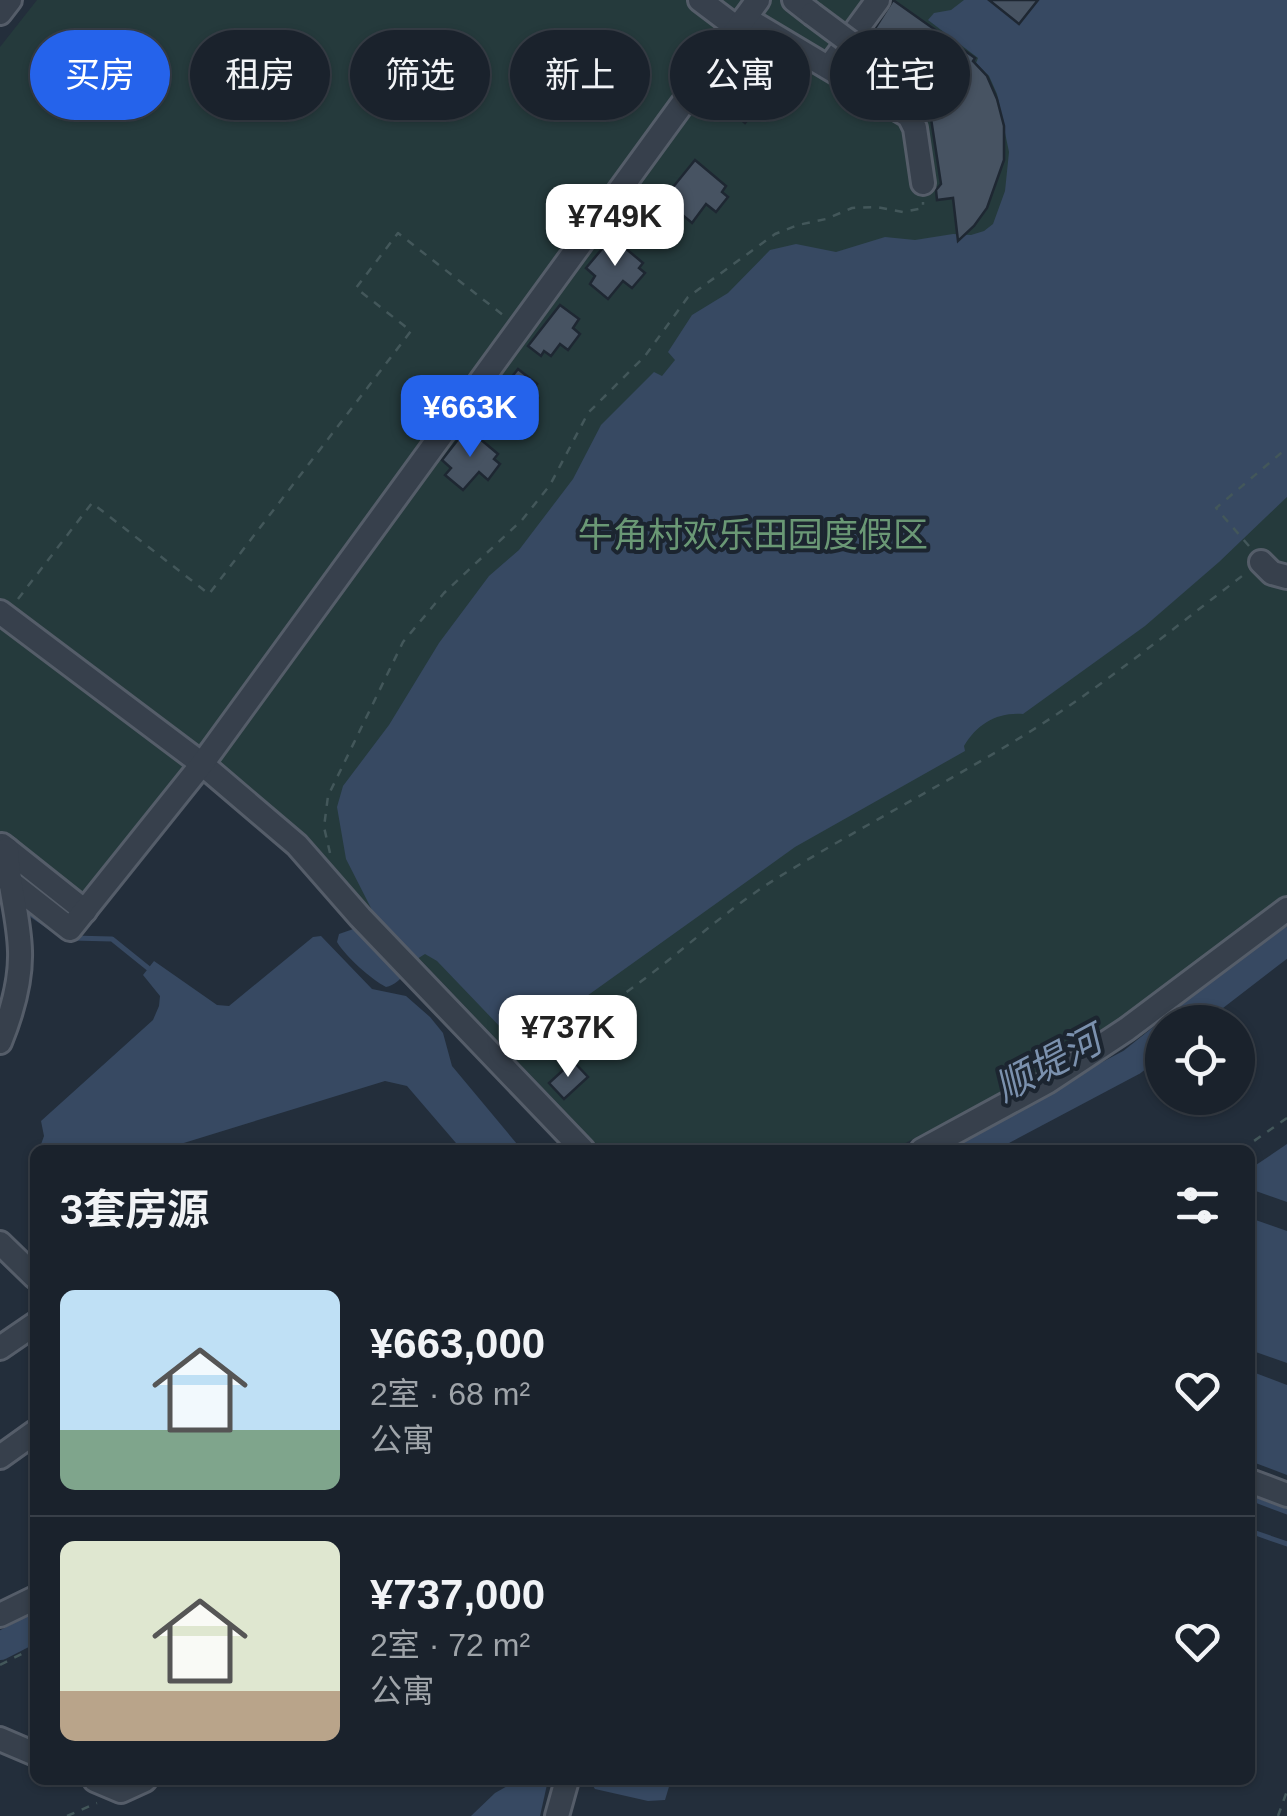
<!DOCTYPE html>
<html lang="zh">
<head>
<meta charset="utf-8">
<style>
	:root { --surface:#1a222c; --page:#232a34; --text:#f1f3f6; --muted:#9fa4a9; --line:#383f48; --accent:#2563eb }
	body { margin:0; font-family:Arial,"Noto Sans SC",sans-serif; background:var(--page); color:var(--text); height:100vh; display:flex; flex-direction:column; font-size:38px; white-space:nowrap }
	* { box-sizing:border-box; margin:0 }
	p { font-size:32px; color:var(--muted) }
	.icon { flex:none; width:55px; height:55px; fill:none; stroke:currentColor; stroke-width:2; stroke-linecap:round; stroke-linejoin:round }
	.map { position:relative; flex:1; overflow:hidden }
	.side { position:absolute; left:30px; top:1145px; width:1225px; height:640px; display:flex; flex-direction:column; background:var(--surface); border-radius:15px; box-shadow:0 2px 8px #0004,0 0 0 2px var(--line) }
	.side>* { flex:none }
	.hud { position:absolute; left:30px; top:30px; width:1228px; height:90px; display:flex; gap:20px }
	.buttons { position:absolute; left:1145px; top:1005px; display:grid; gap:20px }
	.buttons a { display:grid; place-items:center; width:110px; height:110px; border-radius:50%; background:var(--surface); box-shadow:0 2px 8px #0004,0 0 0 2px var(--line); font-size:50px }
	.price { position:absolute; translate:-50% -85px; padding:0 22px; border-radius:20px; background:#fff; color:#222; font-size:32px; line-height:65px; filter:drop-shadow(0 2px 5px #0008) }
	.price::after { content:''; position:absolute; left:50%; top:60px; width:30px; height:22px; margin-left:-15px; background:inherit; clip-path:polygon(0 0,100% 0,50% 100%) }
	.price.on { background:var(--accent); color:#fff }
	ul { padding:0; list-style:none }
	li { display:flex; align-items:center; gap:30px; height:250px; padding:0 30px }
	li+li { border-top:2px solid var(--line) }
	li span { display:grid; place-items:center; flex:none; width:280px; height:200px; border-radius:15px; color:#555 }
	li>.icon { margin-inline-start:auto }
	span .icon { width:120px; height:120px; fill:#fffc; stroke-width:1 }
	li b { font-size:42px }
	h2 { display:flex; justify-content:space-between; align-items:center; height:120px; padding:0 30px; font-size:42px }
	.chip { padding:0 35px; border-radius:45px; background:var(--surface); box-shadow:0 2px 8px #0004,0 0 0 2px var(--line); font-size:35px; line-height:90px }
	.chip.on { background:var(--accent); color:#fff }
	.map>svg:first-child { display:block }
</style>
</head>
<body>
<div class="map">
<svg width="1287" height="1816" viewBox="0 0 1287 1816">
	<rect width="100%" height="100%" fill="#232e3b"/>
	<!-- green -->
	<polygon fill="#253a3c" points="37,0 1287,0 1287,895 1057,1064 892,1150 602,1150 302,836 201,752 84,899 0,832 0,47"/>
	<!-- water -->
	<g fill="#374962">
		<path d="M964,0H989L1019,24L1038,0H1287V497L1219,562L1145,626L1023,714C997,712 977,724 964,746L965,751L795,847L552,1021L516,1033L504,1031L437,961L425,954C409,962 403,984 386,987C371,979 346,957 337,942L339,934L362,926L372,910L346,859L337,807L343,786L389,725L439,643L489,576L519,550L573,479L601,425L654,372L662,376L675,360L668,352L692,315L728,293L770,250L796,244L836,252L885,237L915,240L953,234L971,235L984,231L993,224L1005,191L1009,152L997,94L989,76L976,63L978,58L928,20L934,13L951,10Z"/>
		<polygon points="321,936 372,989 406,996 430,1017 443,1033 452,1066 522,1150 462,1150 407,1086 385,1081 161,1150 39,1150 44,1136 41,1121 153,1020 159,1006 160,996 143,975 154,961 217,1005 229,1006 313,937"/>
		<polygon points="1287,1144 1287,1202 1250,1189 1250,1169"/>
		<polygon points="1250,1218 1287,1231 1287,1363 1250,1350"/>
		<polygon points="1250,1371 1287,1385 1287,1475 1250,1461"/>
		<polygon points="518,1780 548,1780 540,1816 471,1816 495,1793"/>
		<polygon points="589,1780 671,1780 665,1800 648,1801 595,1789"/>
	</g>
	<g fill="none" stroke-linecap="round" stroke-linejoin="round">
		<!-- stream -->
		<g stroke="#374962" stroke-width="5">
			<polyline points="26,911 61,935"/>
			<polyline points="72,938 112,939 148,968"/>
			<polyline points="1250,1498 1287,1512"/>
			<polyline points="1250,1531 1287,1544"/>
		</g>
		<!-- river -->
		<g stroke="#374962" stroke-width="28">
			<polyline points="1182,1022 1287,941"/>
			<polyline points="966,1150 1132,1062 1162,1038"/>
			<polyline points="0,1646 35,1628"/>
		</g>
	</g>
	<!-- building -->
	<g fill="#475362" stroke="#1e2732" stroke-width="2.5">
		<polygon points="893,0 975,58 973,61 987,76 997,99 1004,126 1004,160 987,208 974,226 958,241 953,198 937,200 936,190 941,184 930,112 940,101 938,91 869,38"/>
		<polygon points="989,0 1038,0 1019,24"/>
		<polygon points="749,60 780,86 776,92 782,97 769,112 760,105 745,123 727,108 732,100 723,92"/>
		<polygon points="695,160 726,186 722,192 728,197 716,212 706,204 692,223 673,207 678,200 669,192"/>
		<polygon points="612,237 643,263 639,268 645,273 632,288 623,281 608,299 590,284 595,276 586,268"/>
		<polygon points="560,305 579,319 573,328 580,334 568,350 560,344 551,356 544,351 541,356 528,346"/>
		<polygon points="518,369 537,384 530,392 538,398 526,414 518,408 508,420 502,415 498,420 486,410"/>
		<polygon points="467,428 498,454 494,459 500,464 488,480 479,472 463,490 445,475 451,468 442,460"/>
		<polygon points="573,1061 588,1077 564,1099 549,1083"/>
	</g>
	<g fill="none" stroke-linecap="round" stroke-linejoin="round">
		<defs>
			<g id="minor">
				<polyline points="700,0 737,28"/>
				<polyline points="794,0 812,14"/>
				<polyline points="0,13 10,0"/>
				<polyline points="745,18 909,116 915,128 923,183"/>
				<polyline points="829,67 878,0"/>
				<polyline points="1261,562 1272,573 1287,577"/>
				<polyline points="0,612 202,764 297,845 360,917 583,1150"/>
				<polyline points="2,845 85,911"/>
				<polyline points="0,874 70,929 202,764 758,0"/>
				<path d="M0,1042C11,1015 21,981 20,951C19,916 8,884 7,849"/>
				<polyline points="922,1150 1047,1082 1127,1029 1287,909"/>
				<polyline points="0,1243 35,1277"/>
				<polyline points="0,1348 35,1324"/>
				<polyline points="0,1457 35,1432"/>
				<polyline points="1250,1481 1287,1495"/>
				<polyline points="0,1615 35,1598"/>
				<polyline points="0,1739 35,1754"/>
				<polyline points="95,1780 121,1791 145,1780"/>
				<polyline points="557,1816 567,1780"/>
			</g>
		</defs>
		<!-- minor casing -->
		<use href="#minor" stroke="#555d69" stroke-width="28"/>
		<!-- path -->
		<g stroke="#43575a" stroke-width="2.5" stroke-dasharray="8 8" stroke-linecap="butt">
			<polyline points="1249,546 1216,508 1287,448"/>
			<polyline points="18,599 92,503 209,594 411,331 356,288 398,233 503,315"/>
			<polyline points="330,853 324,827 328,796 403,642 444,593 522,520 550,485 588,413 645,356 688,297 775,234 798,225 826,219 852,208 877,207 903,212 923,208 923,202"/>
			<path d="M512,1047C615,1024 688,934 774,880C858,828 947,783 1031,731C1107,683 1175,627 1246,573"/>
			<polyline points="1241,1150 1287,1118"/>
			<polyline points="0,1665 35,1647"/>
			<polyline points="67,1816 97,1803"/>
			<polyline points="1278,1816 1287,1791"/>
		</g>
		<!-- minor -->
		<use href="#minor" stroke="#37404c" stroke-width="22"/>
		<defs>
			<polyline id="minor-bridge" points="812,14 925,98"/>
		</defs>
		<!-- minor-bridge casing -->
		<use href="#minor-bridge" stroke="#555d69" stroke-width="28" stroke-linecap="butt"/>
		<!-- minor-bridge -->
		<use href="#minor-bridge" stroke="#37404c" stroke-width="22"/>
	</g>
	<g text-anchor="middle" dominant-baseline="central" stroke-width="8" stroke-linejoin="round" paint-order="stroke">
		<!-- park labels -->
		<g font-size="35" fill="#6a9875" stroke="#1c2530">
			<text x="753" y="534">牛角村欢乐田园度假区</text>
		</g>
		<!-- water labels -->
		<g font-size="38" font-style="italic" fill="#7b91ae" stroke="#1c2530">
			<text transform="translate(1048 1064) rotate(-28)">顺堤河</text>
		</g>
	</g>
</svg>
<div class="buttons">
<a><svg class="icon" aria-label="locate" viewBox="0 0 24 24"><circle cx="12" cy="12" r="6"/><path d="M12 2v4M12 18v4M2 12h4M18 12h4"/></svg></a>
</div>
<b class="price" style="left:615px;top:269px">¥749K</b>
<b class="price on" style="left:470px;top:460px">¥663K</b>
<b class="price" style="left:568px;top:1080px">¥737K</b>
<div class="hud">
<a class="chip on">买房</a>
<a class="chip">租房</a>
<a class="chip">筛选</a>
<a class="chip">新上</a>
<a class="chip">公寓</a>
<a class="chip">住宅</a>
</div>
<section class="side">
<h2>3套房源<svg class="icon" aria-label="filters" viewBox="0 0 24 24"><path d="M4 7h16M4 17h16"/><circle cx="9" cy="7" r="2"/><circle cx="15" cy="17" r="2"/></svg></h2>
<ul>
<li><span style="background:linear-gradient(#bfe0f5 70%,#7fa58c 0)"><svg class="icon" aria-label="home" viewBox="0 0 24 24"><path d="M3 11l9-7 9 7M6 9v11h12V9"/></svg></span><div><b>¥663,000</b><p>2室 · 68 m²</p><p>公寓</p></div><svg class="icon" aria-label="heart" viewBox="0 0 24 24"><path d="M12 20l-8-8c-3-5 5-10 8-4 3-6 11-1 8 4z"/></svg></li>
<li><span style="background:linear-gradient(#dfe7d0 75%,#b9a48a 0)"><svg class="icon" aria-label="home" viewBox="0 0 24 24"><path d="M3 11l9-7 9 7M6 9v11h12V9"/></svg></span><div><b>¥737,000</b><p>2室 · 72 m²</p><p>公寓</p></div><svg class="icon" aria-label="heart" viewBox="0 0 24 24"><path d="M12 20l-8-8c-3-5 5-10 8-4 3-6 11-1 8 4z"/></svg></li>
</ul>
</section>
</div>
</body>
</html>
